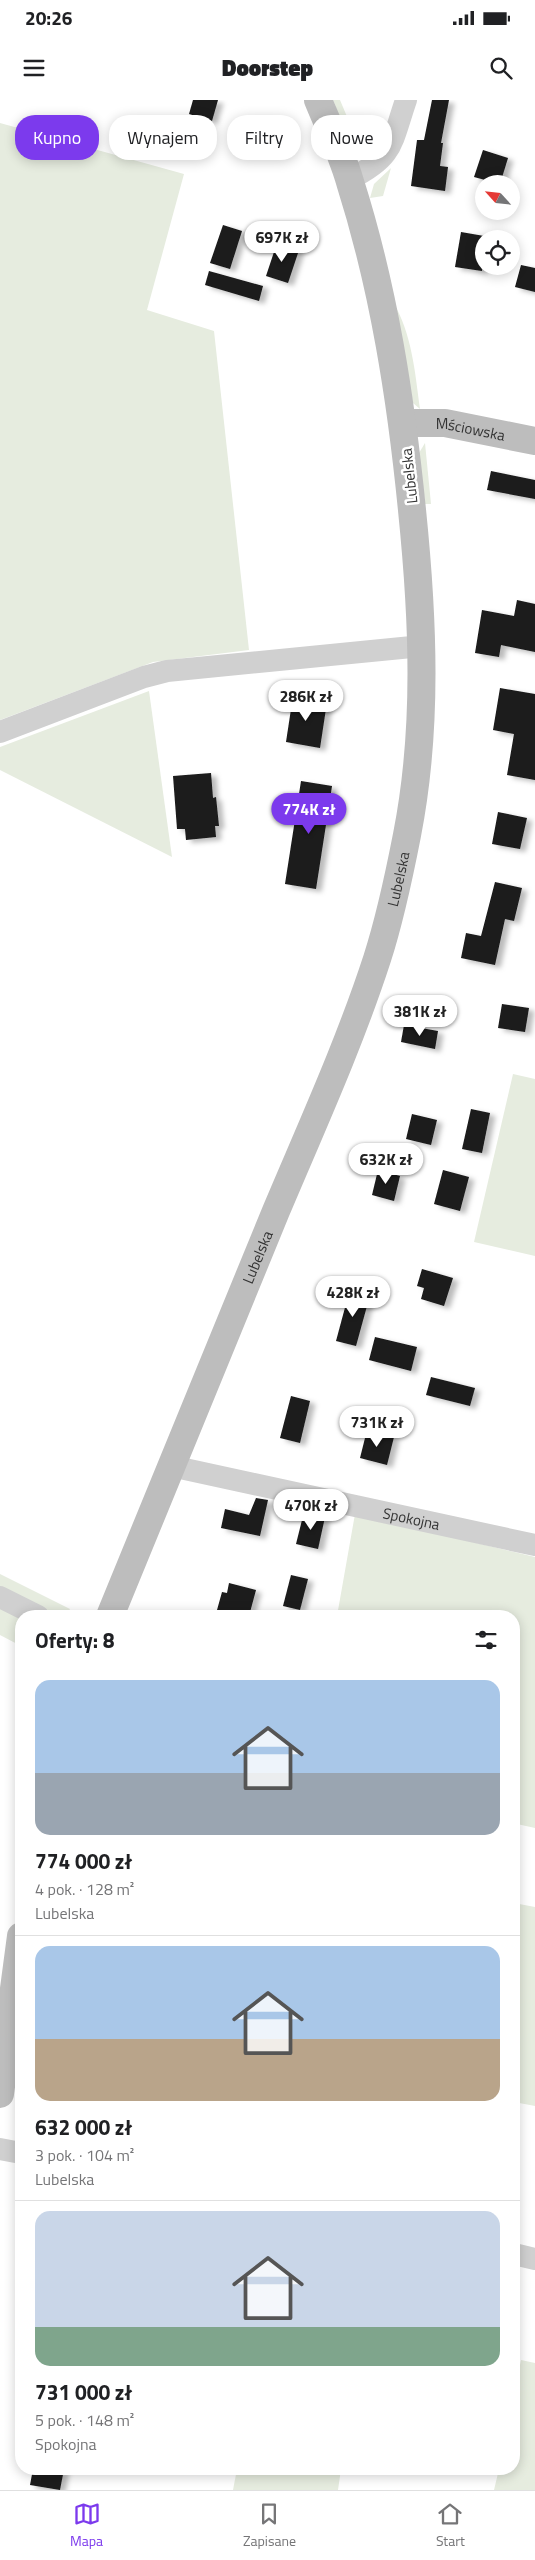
<!DOCTYPE html>
<html lang="pl">
<head>
<meta charset="utf-8">
<style>
	:root { --surface:#fff; --page:#f6f6f6; --text:#202124; --muted:#757577; --line:#e0e0e0; --accent:#7c3aed }
	body { margin:0; font-family:"Titillium Web",sans-serif; background:var(--page); color:var(--text); height:100vh; display:flex; flex-direction:column; font-size:19px; white-space:nowrap }
	* { box-sizing:border-box; margin:0 }
	p { font-size:16px; color:var(--muted) }
	.icon { flex:none; width:28px; height:28px; fill:none; stroke:currentColor; stroke-width:2; stroke-linecap:round; stroke-linejoin:round }
	.map { position:relative; flex:1; overflow:hidden }
	.panel { position:absolute; left:15px; top:1510px; width:505px; height:865px; display:flex; flex-direction:column; background:var(--surface); border-radius:20px; box-shadow:0 2px 12px #0003 }
	.panel>* { flex:none }
	.banner { position:absolute; left:15px; top:15px; width:505px; height:45px; display:flex; gap:10px }
	.needle { width:32px; rotate:297deg }
	.fabs { position:absolute; left:475px; top:75px; display:grid; gap:10px }
	.fabs a { display:grid; place-items:center; width:45px; height:45px; border-radius:50%; background:var(--surface); box-shadow:0 2px 12px #0003; font-size:25px }
	.price { position:absolute; translate:-50% -42px; padding:0 11px; border-radius:18px; background:#fff; color:#222; font-size:16px; line-height:32px; filter:drop-shadow(0 1px 2px #0008) }
	.price::after { content:''; position:absolute; left:50%; top:30px; width:15px; height:11px; margin-left:-8px; background:inherit; clip-path:polygon(0 0,100% 0,50% 100%) }
	.price.on { background:var(--accent); color:#fff }
	ul { padding:0; list-style:none }
	li { display:grid; align-content:center; gap:10px; height:265px; padding:0 20px }
	li+li { border-top:1px solid var(--line) }
	li span { display:grid; place-items:center; height:155px; border-radius:15px; color:#555 }
	li>.icon { margin-inline-start:auto }
	span .icon { width:90px; height:90px; fill:#fffc; stroke-width:1 }
	li b { font-size:21px }
	h2 { display:flex; justify-content:space-between; align-items:center; height:60px; padding:0 20px; font-size:21px }
	.tag { padding:0 18px; border-radius:20px; background:var(--surface); box-shadow:0 2px 12px #0003; font-size:18px; line-height:45px }
	.tag.on { background:var(--accent); color:#fff }
	.status { display:flex; justify-content:space-between; align-items:center; height:35px; padding:0 25px; background:var(--surface); direction:ltr }
	.status svg { height:14px; fill:currentColor }
	header { display:flex; justify-content:space-between; align-items:center; height:65px; padding:0 20px; background:var(--surface); font-size:22px; font-weight:800 }
	.tabs { display:flex; justify-content:space-around; align-items:center; height:70px; border-top:1px solid var(--line); background:var(--surface); font-size:14px; color:var(--muted) }
	.tabs a { display:grid; justify-items:center; gap:2px }
	.tabs .on { color:var(--accent) }
	.map>svg:first-child { display:block }
</style>
</head>
<body>
<div class="status"><b>20:26</b><svg viewBox="0 0 49 12"><path d="M0 12V9h3v3zM5 12V6h3v6zM10 12V3h3v9zM15 12V0h3v12zM26 1h20v11H26zM47 4h2v5h-2z"/></svg></div>
<header><svg class="icon" aria-label="menu" viewBox="0 0 24 24"><path d="M4 6h16M4 12h16M4 18h16"/></svg>Doorstep<svg class="icon" aria-label="search" viewBox="0 0 24 24"><circle cx="10" cy="10" r="6"/><path d="M15 15l6 6"/></svg></header>
<div class="map">
<svg width="535" height="2390" viewBox="0 0 535 2390">
	<defs>
		<filter id="shadow"><feDropShadow dx="5.5" dy="3" stdDeviation="2.5" flood-color="#0004"/></filter>
	</defs>
	<rect width="100%" height="100%" fill="#fff"/>
	<!-- green -->
	<g fill="#e6ecdf">
		<path d="M333,0H340L356,38L379,46C377,48 373,53 370,54C351,62 339,13 333,0Z"/>
		<polygon points="0,23 184,74 147,210 214,231 249,550 153,562 0,620"/>
		<polygon points="391,68 383,96 370,98 374,84"/>
		<path d="M393,202C412,234 415,272 420,309L413,303Z"/>
		<polygon points="425,343 431,404 425,404 419,353"/>
		<polygon points="149,591 172,757 0,670 0,647"/>
		<polygon points="513,974 535,979 535,1156 474,1142"/>
		<polygon points="355,1414 535,1457 535,1728 517,1724 514,1740 514,1516 337,1516"/>
		<polygon points="0,1474 70,1509 66,1516 21,1516 21,1546 0,1535"/>
		<polygon points="514,1803 535,1807 535,2006 514,2002"/>
		<polygon points="521,2260 535,2263 535,2390 494,2390 499,2369 514,2369 514,2294"/>
		<polygon points="237,2369 341,2369 338,2390 233,2390"/>
	</g>
	<!-- building -->
	<g fill="#1a1a1a" filter="url(#shadow)">
		<polygon points="193,0 218,0 212,21 189,14"/>
		<polygon points="432,0 449,0 441,43 443,43 440,66 448,67 445,91 411,86 417,40 424,40"/>
		<polygon points="483,50 508,58 500,84 474,77"/>
		<polygon points="223,125 242,131 230,169 210,163"/>
		<polygon points="461,132 484,136 482,171 455,167"/>
		<polygon points="277,143 299,150 288,183 266,176"/>
		<polygon points="521,165 535,168 535,192 515,187"/>
		<polygon points="209,171 263,186 259,201 205,185"/>
		<polygon points="491,371 535,380 535,399 487,390"/>
		<polygon points="517,500 535,504 535,552 501,545 499,557 475,553 482,510 514,516"/>
		<polygon points="500,588 535,594 535,680 507,675 514,634 493,630"/>
		<polygon points="293,596 327,602 320,648 286,642"/>
		<polygon points="211,673 213,698 216,697 219,726 215,726 216,737 186,740 185,729 177,729 173,676"/>
		<polygon points="301,681 332,686 316,789 285,784"/>
		<polygon points="498,712 527,718 520,749 492,744"/>
		<polygon points="495,782 522,788 514,821 505,819 495,865 461,858 466,833 481,836"/>
		<polygon points="502,904 529,908 525,932 498,928"/>
		<polygon points="404,925 438,931 435,949 401,942"/>
		<polygon points="471,1009 490,1013 482,1053 462,1049"/>
		<polygon points="412,1014 437,1020 431,1045 406,1039"/>
		<polygon points="378,1070 400,1076 394,1101 372,1095"/>
		<polygon points="443,1070 469,1077 460,1111 434,1104"/>
		<polygon points="422,1169 453,1178 444,1206 421,1199 424,1188 417,1186"/>
		<polygon points="350,1189 370,1195 356,1246 336,1241"/>
		<polygon points="375,1237 417,1247 411,1271 369,1260"/>
		<polygon points="431,1277 475,1288 470,1306 426,1295"/>
		<polygon points="291,1296 310,1301 300,1343 280,1338"/>
		<polygon points="367,1330 394,1337 387,1365 360,1358"/>
		<polygon points="256,1398 268,1400 260,1436 221,1428 225,1409 249,1415"/>
		<polygon points="304,1412 325,1417 318,1449 296,1444"/>
		<polygon points="291,1475 308,1479 300,1510 283,1506"/>
		<polygon points="229,1483 256,1490 249,1516 217,1510 222,1492 227,1493"/>
		<polygon points="33,2369 64,2369 60,2390 30,2385"/>
	</g>
	<g fill="none" stroke-linecap="round" stroke-linejoin="round">
		<!-- street -->
		<g stroke="#d0d0d0" stroke-width="22">
			<path d="M350,79C394,57 391,44 406,0"/>
			<polyline points="0,632 144,577 167,571 422,546"/>
			<path id="s1" d="M171,1366L535,1445"/>
			<polyline points="0,1497 38,1516"/>
			<polyline points="0,2049 21,2053"/>
			<polyline points="514,2154 535,2159"/>
		</g>
		<!-- secondary -->
		<g stroke="#bdbdbd" stroke-width="28">
			<path id="s2" d="M403,323H445L535,341"/>
			<path id="s3" d="M110,1516C165,1381 220,1246 276,1111C311,1028 349,945 377,859C390,819 399,776 407,735C428,628 423,518 412,410C401,299 384,189 350,82C342,54 329,27 318,0"/>
			<polyline points="0,1994 21,1836"/>
		</g>
	</g>
	<g text-anchor="middle" dominant-baseline="central" stroke-width="5" stroke-linejoin="round" paint-order="stroke">
		<!-- street labels -->
		<g font-size="15" fill="#333" stroke="#fff">
			<text stroke="none"><textPath href="#s2" startOffset="68">Mściowska</textPath></text>
			<text transform="translate(409 376) rotate(-96)">Lubelska</text>
			<text stroke="none"><textPath href="#s3" startOffset="792">Lubelska</textPath></text>
			<text stroke="none"><textPath href="#s3" startOffset="388">Lubelska</textPath></text>
			<text stroke="none"><textPath href="#s1" startOffset="246">Spokojna</textPath></text>
		</g>
	</g>
</svg>
<div class="fabs">
<a><svg class="needle" viewBox="-14 -14 28 28"><path d="M0-13l5 13h-10z" fill="#e53935"/><path d="M0 13l5-13h-10z" fill="#757577"/></svg></a>
<a><svg class="icon" aria-label="locate" viewBox="0 0 24 24"><circle cx="12" cy="12" r="6"/><path d="M12 2v4M12 18v4M2 12h4M18 12h4"/></svg></a>
</div>
<b class="price" style="left:282px;top:163px">697K zł</b>
<b class="price" style="left:306px;top:622px">286K zł</b>
<b class="price on" style="left:309px;top:735px">774K zł</b>
<b class="price" style="left:420px;top:937px">381K zł</b>
<b class="price" style="left:386px;top:1085px">632K zł</b>
<b class="price" style="left:353px;top:1218px">428K zł</b>
<b class="price" style="left:377px;top:1348px">731K zł</b>
<b class="price" style="left:311px;top:1431px">470K zł</b>
<div class="banner">
<a class="tag on">Kupno</a>
<a class="tag">Wynajem</a>
<a class="tag">Filtry</a>
<a class="tag">Nowe</a>
</div>
<section class="panel">
<h2>Oferty: 8<svg class="icon" aria-label="filters" viewBox="0 0 24 24"><path d="M4 7h16M4 17h16"/><circle cx="9" cy="7" r="2"/><circle cx="15" cy="17" r="2"/></svg></h2>
<ul>
<li><span style="background:linear-gradient(#a9c7e8 60%,#9aa5b1 0)"><svg class="icon" aria-label="home" viewBox="0 0 24 24"><path d="M3 11l9-7 9 7M6 9v11h12V9"/></svg></span><div><b>774 000 zł</b><p>4 pok. · 128 m²</p><p>Lubelska</p></div></li>
<li><span style="background:linear-gradient(#a9c7e8 60%,#b9a48a 0)"><svg class="icon" aria-label="home" viewBox="0 0 24 24"><path d="M3 11l9-7 9 7M6 9v11h12V9"/></svg></span><div><b>632 000 zł</b><p>3 pok. · 104 m²</p><p>Lubelska</p></div></li>
<li><span style="background:linear-gradient(#c9d6e8 75%,#7fa58c 0)"><svg class="icon" aria-label="home" viewBox="0 0 24 24"><path d="M3 11l9-7 9 7M6 9v11h12V9"/></svg></span><div><b>731 000 zł</b><p>5 pok. · 148 m²</p><p>Spokojna</p></div></li>
</ul>
</section>
</div>
<nav class="tabs">
<a class="on"><svg class="icon" aria-label="map" viewBox="0 0 24 24"><path d="M3 6l6-2 6 2 6-2v14l-6 2-6-2-6 2zM9 4v14M15 6v14"/></svg>Mapa</a>
<a><svg class="icon" aria-label="saved" viewBox="0 0 24 24"><path d="M7 4h10v16l-5-4-5 4z"/></svg>Zapisane</a>
<a><svg class="icon" aria-label="home" viewBox="0 0 24 24"><path d="M3 11l9-7 9 7M6 9v11h12V9"/></svg>Start</a>
</nav>
</body>
</html>
